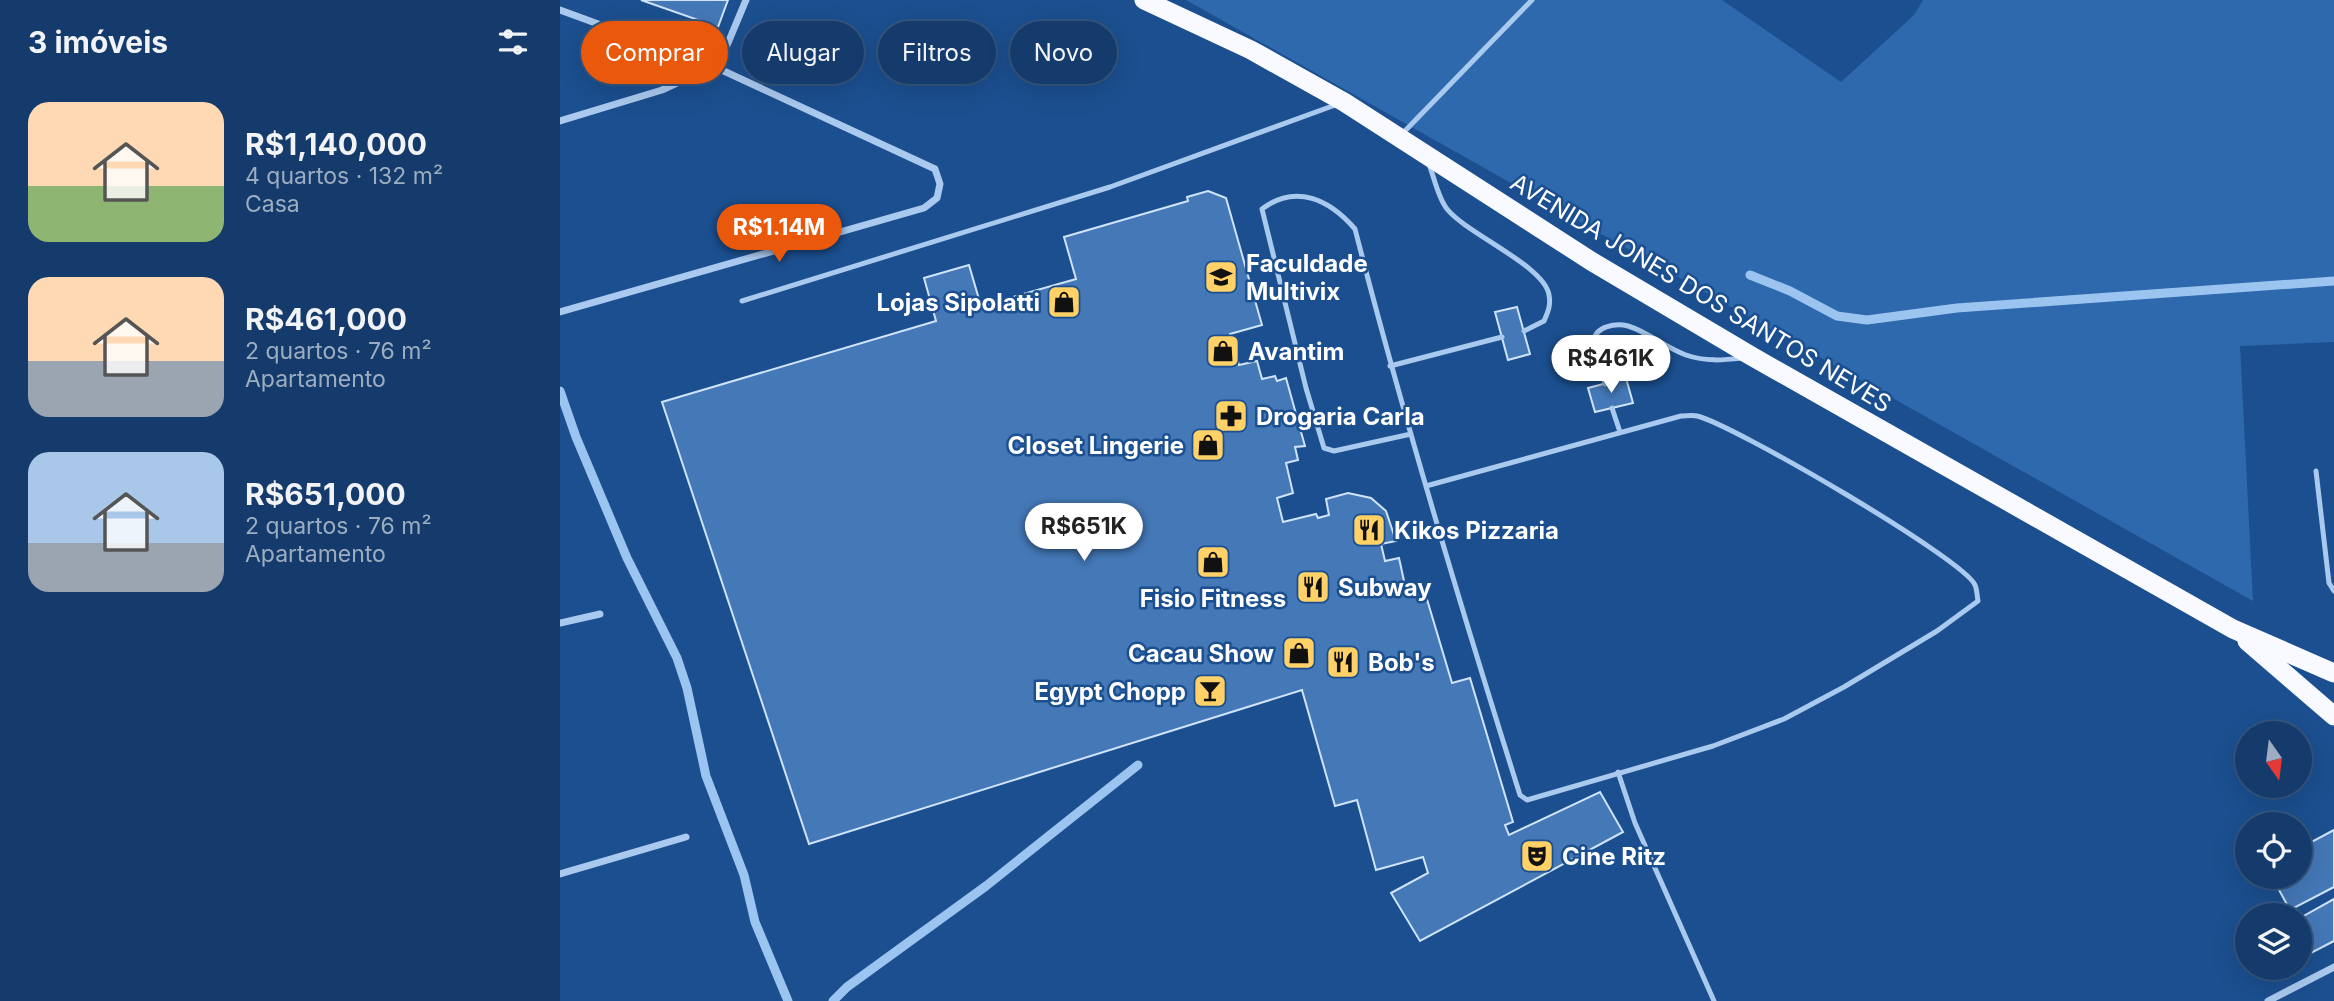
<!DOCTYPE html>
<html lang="pt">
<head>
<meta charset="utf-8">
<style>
	:root { --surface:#143b6b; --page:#214673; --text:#f1f3f6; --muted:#9dadc1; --line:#33557e; --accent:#ea580c }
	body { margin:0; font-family:Inter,sans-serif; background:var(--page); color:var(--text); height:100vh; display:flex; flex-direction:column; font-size:26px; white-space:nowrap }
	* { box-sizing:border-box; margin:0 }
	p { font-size:23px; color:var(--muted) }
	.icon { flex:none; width:38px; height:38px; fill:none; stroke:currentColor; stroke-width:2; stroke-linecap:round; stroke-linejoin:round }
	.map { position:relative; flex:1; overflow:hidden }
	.side { display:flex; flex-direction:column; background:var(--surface); width:560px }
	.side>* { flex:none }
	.hud { position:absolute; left:21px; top:21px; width:665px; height:63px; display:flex; gap:14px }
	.needle { width:46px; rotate:166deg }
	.fabs { position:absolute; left:1675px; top:721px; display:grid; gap:14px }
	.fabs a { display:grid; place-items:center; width:77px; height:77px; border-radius:50%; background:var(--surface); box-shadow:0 7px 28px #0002,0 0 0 2px var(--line); font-size:35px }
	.price { position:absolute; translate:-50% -60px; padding:0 16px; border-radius:24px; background:#fff; color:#222; font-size:23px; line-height:46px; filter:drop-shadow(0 2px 4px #0008) }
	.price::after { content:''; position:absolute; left:50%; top:42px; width:21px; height:16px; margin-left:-10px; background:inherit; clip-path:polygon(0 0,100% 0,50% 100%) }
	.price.on { background:var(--accent); color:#fff }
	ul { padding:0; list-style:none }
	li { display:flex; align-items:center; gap:21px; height:175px; padding:0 28px }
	li span { display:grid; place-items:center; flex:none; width:196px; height:140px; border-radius:21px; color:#555 }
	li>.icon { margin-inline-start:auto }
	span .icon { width:84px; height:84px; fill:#fffc; stroke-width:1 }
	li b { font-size:30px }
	h2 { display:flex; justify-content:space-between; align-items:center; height:84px; padding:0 28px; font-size:30px }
	.tag { padding:0 24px; border-radius:32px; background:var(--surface); box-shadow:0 7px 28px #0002,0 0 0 2px var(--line); font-size:24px; line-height:63px }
	.tag.on { background:var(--accent); color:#fff }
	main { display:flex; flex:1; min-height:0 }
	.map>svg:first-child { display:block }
</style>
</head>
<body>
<main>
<section class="side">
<h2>3 imóveis<svg class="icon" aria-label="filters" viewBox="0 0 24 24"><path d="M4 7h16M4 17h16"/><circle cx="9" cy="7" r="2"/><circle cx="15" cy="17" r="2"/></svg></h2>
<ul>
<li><span style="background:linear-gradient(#ffd9b3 60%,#8fb573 0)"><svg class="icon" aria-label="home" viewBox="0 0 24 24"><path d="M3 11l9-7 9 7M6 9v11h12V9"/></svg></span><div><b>R$1,140,000</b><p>4 quartos · 132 m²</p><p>Casa</p></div></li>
<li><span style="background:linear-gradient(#ffd9b3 60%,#9aa5b1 0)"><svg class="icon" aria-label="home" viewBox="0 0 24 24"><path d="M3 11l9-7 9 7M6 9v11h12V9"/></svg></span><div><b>R$461,000</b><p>2 quartos · 76 m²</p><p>Apartamento</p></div></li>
<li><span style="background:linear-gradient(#a9c7e8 65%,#9aa5b1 0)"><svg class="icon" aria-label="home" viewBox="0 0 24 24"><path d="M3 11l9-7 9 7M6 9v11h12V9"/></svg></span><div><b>R$651,000</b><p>2 quartos · 76 m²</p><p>Apartamento</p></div></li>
</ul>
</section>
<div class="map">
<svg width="1774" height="1001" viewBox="0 0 1774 1001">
	<rect width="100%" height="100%" fill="#1b4f8f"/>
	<!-- green -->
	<polygon fill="#2e69ad" points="626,0 1162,0 1281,82 1354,15 1363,0 1774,0 1774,342 1680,346 1693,601"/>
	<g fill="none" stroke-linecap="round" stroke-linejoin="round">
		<!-- stream -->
		<g stroke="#9cc4f0" stroke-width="9">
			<polyline points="1190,275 1230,291 1277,316 1307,320 1397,308 1774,281"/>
			<polyline points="0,391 16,437 67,558 117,658 127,688 146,776 184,875 195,922 228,1001"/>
			<polyline points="273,1001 287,987 426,886 578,765"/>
		</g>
	</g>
	<!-- building -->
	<g fill="#4478b7" stroke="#cfe3fa" stroke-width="2">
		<polygon points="81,0 168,0 158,27"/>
		<polygon points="648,191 666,198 702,325 670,334 679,365 697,361 702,379 715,376 717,381 726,378 745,446 735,447 738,460 726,463 733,493 717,498 723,522 756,514 758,518 769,515 766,499 788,493 811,498 826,511 836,541 821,544 825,561 839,558 846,590 863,586 892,683 910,678 953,822 945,825 949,835 1040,792 1063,832 860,941 831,893 868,873 863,857 816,870 797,800 775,806 742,690 249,844 102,402 376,321 364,278 409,265 421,306 516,279 504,237 628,201 627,197"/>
		<polygon points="957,307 970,354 948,360 935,312"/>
		<polygon points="1066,378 1073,403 1035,412 1028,388"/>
		<polygon points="1774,830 1774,887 1730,910 1712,877 1740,877 1740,848"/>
		<polygon points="1774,899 1774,941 1751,953 1740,932 1740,918"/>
	</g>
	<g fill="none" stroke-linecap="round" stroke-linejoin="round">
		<!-- service -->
		<g stroke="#a9c9ee" stroke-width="5">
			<polyline points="841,135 972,0"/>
			<path d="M869,164C874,177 878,198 887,209C907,234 985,266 989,295C991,305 988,312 984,321L964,331"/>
			<polyline points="182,301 550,187 778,104"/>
			<polyline points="830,366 942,337"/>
			<path d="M1045,384C1042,371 1034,355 1034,342C1034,326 1056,323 1068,326C1088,332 1106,348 1126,355C1146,362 1164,360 1184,358"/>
			<polyline points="1052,408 1060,432"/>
			<path d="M851,434L774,451L764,448L746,388L702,209C736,183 770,200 795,229C844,420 901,608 960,795L967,800L1153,746L1224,719L1284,687L1377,631L1418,601C1417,596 1417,589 1415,585C1404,559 1172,424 1137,416C1133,415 1126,416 1121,416L866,486"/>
			<polyline points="1756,471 1769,583 1774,591"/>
			<polyline points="1058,772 1075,823 1154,1001"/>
		</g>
		<!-- minor -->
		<g stroke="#a9c9ee" stroke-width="7">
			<polyline points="0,10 153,66 375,169 380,184 377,198 364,208 0,312"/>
			<polyline points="0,121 102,90 153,66 168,43 186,0"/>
			<polyline points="0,623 40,614"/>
			<polyline points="0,874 126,837"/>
			<polyline points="1708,1001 1774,967"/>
		</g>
		<!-- trunk -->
		<g stroke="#f8faff" stroke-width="19">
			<polyline points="584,0 691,50 784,102 1031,261 1193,357 1673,629 1774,673"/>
			<polyline points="1687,641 1774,716"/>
		</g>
	</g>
	<!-- icons -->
	<defs>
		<symbol id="university-square" viewBox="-11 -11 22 22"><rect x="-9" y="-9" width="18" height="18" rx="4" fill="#ffd166" stroke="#1b4f8f"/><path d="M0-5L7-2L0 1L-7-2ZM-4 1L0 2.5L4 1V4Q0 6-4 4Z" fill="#111"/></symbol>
		<symbol id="shop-square" viewBox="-11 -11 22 22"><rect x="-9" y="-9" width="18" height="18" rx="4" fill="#ffd166" stroke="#1b4f8f"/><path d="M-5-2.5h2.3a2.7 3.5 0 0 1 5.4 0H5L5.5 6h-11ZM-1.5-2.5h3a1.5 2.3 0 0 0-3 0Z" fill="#111"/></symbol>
		<symbol id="pharmacy-square" viewBox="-11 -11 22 22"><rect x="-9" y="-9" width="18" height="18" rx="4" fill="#ffd166" stroke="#1b4f8f"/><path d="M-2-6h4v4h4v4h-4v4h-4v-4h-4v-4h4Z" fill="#111"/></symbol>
		<symbol id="restaurant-square" viewBox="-11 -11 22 22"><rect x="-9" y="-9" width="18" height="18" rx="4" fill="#ffd166" stroke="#1b4f8f"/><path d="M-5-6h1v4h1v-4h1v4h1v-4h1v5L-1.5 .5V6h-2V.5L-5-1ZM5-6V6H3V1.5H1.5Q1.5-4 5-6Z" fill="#111"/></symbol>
		<symbol id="bar-square" viewBox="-11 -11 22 22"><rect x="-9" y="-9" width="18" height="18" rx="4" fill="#ffd166" stroke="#1b4f8f"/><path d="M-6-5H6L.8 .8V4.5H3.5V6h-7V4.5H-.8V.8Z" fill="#111"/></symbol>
		<symbol id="theatre-square" viewBox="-11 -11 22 22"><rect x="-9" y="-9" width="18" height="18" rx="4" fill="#ffd166" stroke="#1b4f8f"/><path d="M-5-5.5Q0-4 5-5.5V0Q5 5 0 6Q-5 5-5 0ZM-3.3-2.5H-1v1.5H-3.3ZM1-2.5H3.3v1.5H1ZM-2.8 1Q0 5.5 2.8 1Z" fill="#111"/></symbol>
	</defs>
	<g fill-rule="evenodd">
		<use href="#university-square" x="642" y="258" width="38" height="38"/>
		<use href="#shop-square" x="485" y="283" width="38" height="38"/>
		<use href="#shop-square" x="644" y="332" width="38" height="38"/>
		<use href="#pharmacy-square" x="652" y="397" width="38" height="38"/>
		<use href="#shop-square" x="629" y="426" width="38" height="38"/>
		<use href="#restaurant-square" x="790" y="511" width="38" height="38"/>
		<use href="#shop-square" x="634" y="543" width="38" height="38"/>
		<use href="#restaurant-square" x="734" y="568" width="38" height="38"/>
		<use href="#shop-square" x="720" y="634" width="38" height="38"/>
		<use href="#restaurant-square" x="764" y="643" width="38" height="38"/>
		<use href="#bar-square" x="631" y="672" width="38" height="38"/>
		<use href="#theatre-square" x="958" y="837" width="38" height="38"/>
	</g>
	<g text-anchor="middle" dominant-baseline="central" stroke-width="5" stroke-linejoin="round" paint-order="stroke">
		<!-- poi labels -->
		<g font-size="24" font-weight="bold" fill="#fff" stroke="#1b4f8f" text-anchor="start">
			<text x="686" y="263">Faculdade<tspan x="686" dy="28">Multivix</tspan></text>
			<text x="480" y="302" text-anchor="end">Lojas Sipolatti</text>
			<text x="688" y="351">Avantim</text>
			<text x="696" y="416">Drogaria Carla</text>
			<text x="624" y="445" text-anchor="end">Closet Lingerie</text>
			<text x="834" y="530">Kikos Pizzaria</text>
			<text x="778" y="587">Subway</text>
			<text x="653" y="598" text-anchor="middle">Fisio Fitness</text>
			<text x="714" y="653" text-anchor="end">Cacau Show</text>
			<text x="808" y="662">Bob's</text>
			<text x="626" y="691" text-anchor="end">Egypt Chopp</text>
			<text x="1002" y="856">Cine Ritz</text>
		</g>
		<!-- street labels -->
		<g font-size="24" fill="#fff" stroke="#1b4f8f">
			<text transform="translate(1141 293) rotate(31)">AVENIDA JONES DOS SANTOS NEVES</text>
		</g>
	</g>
</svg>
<div class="fabs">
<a><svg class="needle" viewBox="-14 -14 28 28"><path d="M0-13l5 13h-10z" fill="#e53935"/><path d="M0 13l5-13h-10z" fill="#9dadc1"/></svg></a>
<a><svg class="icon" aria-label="locate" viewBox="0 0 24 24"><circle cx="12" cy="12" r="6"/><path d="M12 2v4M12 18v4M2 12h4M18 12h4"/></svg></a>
<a><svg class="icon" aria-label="layers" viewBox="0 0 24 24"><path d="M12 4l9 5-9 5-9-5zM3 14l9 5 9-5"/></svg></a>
</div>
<b class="price on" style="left:219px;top:264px">R$1.14M</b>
<b class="price" style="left:1051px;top:395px">R$461K</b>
<b class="price" style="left:524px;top:563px">R$651K</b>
<div class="hud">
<a class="tag on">Comprar</a>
<a class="tag">Alugar</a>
<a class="tag">Filtros</a>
<a class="tag">Novo</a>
</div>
</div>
</main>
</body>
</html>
